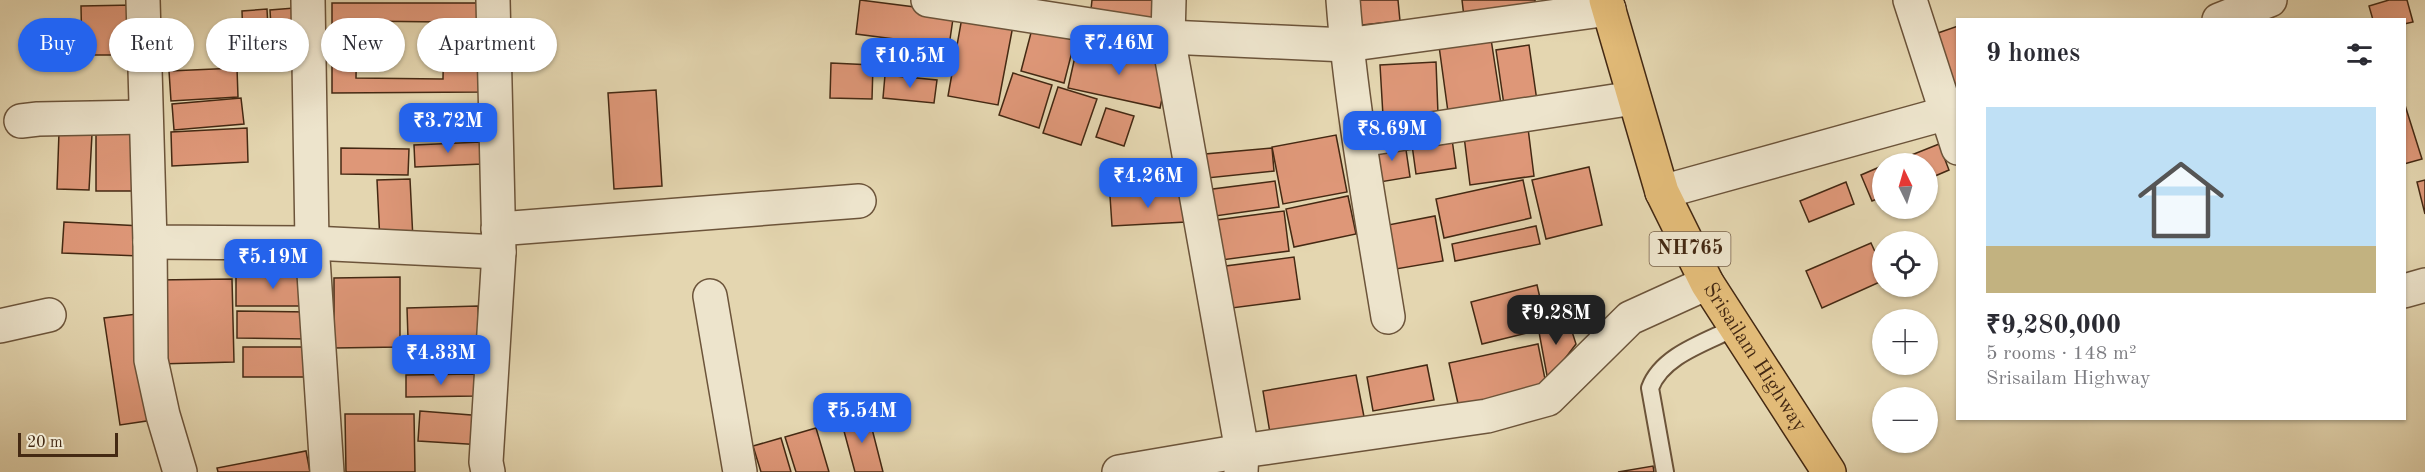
<!DOCTYPE html>
<html lang="en">
<head>
<meta charset="utf-8">
<style>
	:root { --surface:#fff; --page:#f2f2f3; --text:#2b2b33; --muted:#7c7c81; --accent:#2563eb }
	body { margin:0; font-family:"Old Standard TT",serif; background:var(--page); color:var(--text); height:100vh; display:flex; flex-direction:column; font-size:22px; white-space:nowrap }
	* { box-sizing:border-box; margin:0 }
	p { font-size:20px; color:var(--muted) }
	.icon { flex:none; width:33px; height:33px; fill:none; stroke:currentColor; stroke-width:2; stroke-linecap:round; stroke-linejoin:round }
	.map { position:relative; flex:1; overflow:hidden }
	.sheet { position:absolute; left:1956px; top:18px; width:450px; height:402px; display:flex; flex-direction:column; background:var(--surface); border-radius:0px; box-shadow:0 2px 4px #0004 }
	.sheet>* { flex:none }
	.banner { position:absolute; left:18px; top:18px; width:570px; height:54px; display:flex; gap:12px }
	.needle { width:39px; rotate:355deg }
	.tools { position:absolute; left:1872px; top:153px; display:grid; gap:12px }
	.tools a { display:grid; place-items:center; width:66px; height:66px; border-radius:50%; background:var(--surface); box-shadow:0 2px 4px #0004; font-size:30px }
	.scale { position:absolute; left:18px; bottom:15px; width:100px; box-sizing:border-box; padding-left:6px; border:3px solid #442913; border-top:0; font-size:16px; line-height:21px; white-space:nowrap; color:#442913; -webkit-text-stroke:4px #ede4cc; paint-order:stroke }
	.price { position:absolute; translate:-50% -51px; padding:0 14px; border-radius:12px; background:var(--accent); color:#fff; font-size:20px; line-height:39px; filter:drop-shadow(0 2px 3px #0008) }
	.price::after { content:''; position:absolute; left:50%; top:36px; width:18px; height:14px; margin-left:-9px; background:inherit; clip-path:polygon(0 0,100% 0,50% 100%) }
	.price.on { background:#222; color:#fff }
	ul { padding:0; list-style:none }
	li { display:grid; align-content:center; gap:12px; height:318px; padding:0 30px }
	li span { display:grid; place-items:center; height:186px; border-radius:0px; color:#555 }
	li>.icon { margin-inline-start:auto }
	span .icon { width:108px; height:108px; fill:#fffc; stroke-width:1 }
	li b { font-size:26px }
	h2 { display:flex; justify-content:space-between; align-items:center; height:72px; padding:0 30px; font-size:26px }
	.chip { padding:0 21px; border-radius:27px; background:var(--surface); box-shadow:0 2px 4px #0004; font-size:21px; line-height:54px }
	.chip.on { background:var(--accent); color:#fff }
	.map>svg:first-child { display:block }
</style>
</head>
<body>
<div class="map">
<svg width="2425" height="472" viewBox="0 0 2425 472">
	<rect width="100%" height="100%" fill="#e4d6b0"/>
	<filter id="stains"><feTurbulence type="fractalNoise" baseFrequency=".00333" numOctaves="4"/><feColorMatrix values="0 0 0 0 .2 0 0 0 0 .09 0 0 0 0 .02 0 0 0 .5 -.17"/></filter>
	<radialGradient id="worn" r=".72"><stop offset=".6" stop-color="#630" stop-opacity="0"/><stop offset="1" stop-color="#630" stop-opacity=".3"/></radialGradient>
	<!-- building -->
	<g fill="#de9778" stroke="#442913" stroke-width="1.5" fill-rule="evenodd">
		<polygon points="860,0 954,12 949,46 856,34"/>
		<polygon points="1092,0 1160,0 1157,26 1090,19"/>
		<polygon points="1359,0 1398,0 1400,21 1362,25"/>
		<polygon points="1462,0 1535,0 1536,10 1464,17"/>
		<polygon points="2389,0 2407,0 2413,22 2404,24 2404,20 2373,20 2369,6"/>
		<path d="M332,3H481L482,92L332,93ZM357,21L444,22L443,79L356,78Z"/>
		<polygon points="134,5 135,55 82,55 81,6"/>
		<polygon points="964,6 1015,15 998,105 948,96"/>
		<polygon points="294,8 296,41 272,43 270,10"/>
		<polygon points="267,9 270,66 244,67 242,11"/>
		<polygon points="1958,26 1958,92 1935,34"/>
		<polygon points="1032,29 1075,40 1064,83 1021,71"/>
		<polygon points="1491,39 1501,104 1448,112 1439,46"/>
		<polygon points="1078,43 1170,63 1160,108 1068,88"/>
		<polygon points="1529,45 1537,101 1504,105 1496,50"/>
		<polygon points="1436,62 1438,114 1383,116 1380,65"/>
		<polygon points="831,63 873,65 872,99 830,98"/>
		<polygon points="237,68 238,97 171,101 169,71"/>
		<polygon points="1013,73 1052,85 1039,128 999,115"/>
		<polygon points="885,75 937,80 934,103 883,98"/>
		<polygon points="1058,87 1097,99 1081,145 1043,133"/>
		<polygon points="656,90 662,186 614,189 608,93"/>
		<polygon points="241,98 244,124 174,130 172,104"/>
		<polygon points="2404,102 2422,159 2404,164"/>
		<polygon points="1106,108 1134,116 1124,146 1096,137"/>
		<polygon points="476,109 477,129 409,131 408,111"/>
		<polygon points="247,128 248,162 172,166 171,132"/>
		<polygon points="1528,128 1534,176 1470,185 1464,136"/>
		<rect x="96" y="131" width="45" height="60"/>
		<polygon points="59,132 92,134 89,190 57,189"/>
		<polygon points="1336,135 1347,192 1283,204 1272,147"/>
		<polygon points="1452,139 1456,168 1416,174 1412,145"/>
		<polygon points="481,142 482,164 415,167 414,145"/>
		<polygon points="1405,143 1410,177 1380,182 1375,148"/>
		<polygon points="1939,144 1949,170 1928,179 1928,164 1889,164"/>
		<polygon points="341,148 409,149 408,175 341,174"/>
		<polygon points="1272,148 1274,171 1207,178 1205,154"/>
		<polygon points="1882,166 1882,197 1872,201 1861,175"/>
		<polygon points="1589,167 1602,225 1546,239 1532,180"/>
		<polygon points="410,179 413,240 380,242 377,180"/>
		<polygon points="1523,180 1531,218 1444,238 1436,199"/>
		<polygon points="2425,180 2425,214 2417,182"/>
		<polygon points="1275,181 1279,207 1208,217 1205,190"/>
		<polygon points="1846,182 1854,204 1809,222 1800,201"/>
		<polygon points="1184,192 1186,222 1112,226 1110,196"/>
		<polygon points="1348,196 1356,234 1294,247 1286,209"/>
		<polygon points="1284,211 1289,251 1214,261 1209,221"/>
		<polygon points="1435,216 1443,261 1396,269 1388,225"/>
		<polygon points="64,222 142,226 140,256 62,253"/>
		<polygon points="1536,226 1540,244 1455,261 1452,244"/>
		<polygon points="1871,243 1882,267 1882,281 1822,308 1806,271"/>
		<polygon points="1294,257 1300,299 1224,309 1218,267"/>
		<polygon points="309,273 310,306 236,306 236,274"/>
		<polygon points="400,277 400,347 334,348 334,278"/>
		<polygon points="232,279 234,362 158,364 156,280"/>
		<polygon points="1537,285 1547,328 1482,344 1471,302"/>
		<polygon points="478,306 480,367 409,369 407,308"/>
		<polygon points="237,311 310,312 309,339 237,338"/>
		<polygon points="137,314 153,420 120,425 104,318"/>
		<polygon points="1569,322 1576,344 1548,381 1539,332"/>
		<polygon points="1538,344 1547,389 1459,408 1449,363"/>
		<rect x="243" y="347" width="70" height="30"/>
		<polygon points="1427,365 1434,400 1373,411 1367,377"/>
		<polygon points="475,374 476,396 406,397 406,375"/>
		<polygon points="1356,375 1365,422 1271,439 1263,391"/>
		<polygon points="420,411 484,416 483,445 418,441"/>
		<polygon points="868,413 883,472 855,472 841,420"/>
		<polygon points="345,414 414,414 415,472 346,472"/>
		<polygon points="816,428 829,472 796,472 785,437"/>
		<polygon points="781,438 791,472 761,472 753,446"/>
		<polygon points="306,451 310,472 218,472 217,468"/>
		<polygon points="1653,466 1654,472 1618,472"/>
	</g>
	<g fill="none" stroke-linecap="round" stroke-linejoin="round">
		<defs>
			<path id="service" d="M1665,472L1650,388C1662,355 1707,342 1736,327"/>
			<g id="minor">
				<polyline points="143,0 150,242 312,243 499,252"/>
				<polyline points="308,0 312,243 327,472"/>
				<polyline points="928,0 1168,37 1346,45 1609,9"/>
				<polyline points="1169,0 1168,37 1242,451 1241,472"/>
				<path d="M1343,0C1351,106 1371,212 1388,317"/>
				<polyline points="1910,0 1958,148"/>
				<polyline points="21,121 38,119 145,117"/>
				<polyline points="1360,140 1634,98"/>
				<polyline points="498,229 859,201"/>
				<polyline points="150,242 151,360 163,415 180,472"/>
				<polyline points="2404,291 2425,285"/>
				<polyline points="710,296 740,472"/>
				<polyline points="0,326 49,315"/>
				<polyline points="488,472 486,462 499,252 493,0"/>
				<polyline points="1119,472 1242,451 1487,416 1548,399 1630,318 1707,283"/>
			</g>
			<g id="tertiary">
				<polyline points="2219,20 2270,0"/>
				<polyline points="1662,192 1958,110"/>
			</g>
			<g id="trunk">
				<path id="s1" d="M1606,0L1662,192L1707,283L1829,472"/>
			</g>
		</defs>
		<!-- service casing -->
		<use href="#service" stroke="#6c543a" stroke-width="20"/>
		<!-- minor casing -->
		<use href="#minor" stroke="#6c543a" stroke-width="36"/>
		<!-- tertiary casing -->
		<use href="#tertiary" stroke="#6c543a" stroke-width="36"/>
		<!-- trunk casing -->
		<use href="#trunk" stroke="#442913" stroke-width="36"/>
		<!-- service -->
		<use href="#service" stroke="#ede4cc" stroke-width="16"/>
		<!-- minor -->
		<use href="#minor" stroke="#ede4cc" stroke-width="33"/>
		<!-- tertiary -->
		<use href="#tertiary" stroke="#ede4cc" stroke-width="33"/>
		<!-- trunk -->
		<use href="#trunk" stroke="#e2bb78" stroke-width="33"/>
	</g>
	<g text-anchor="middle" dominant-baseline="central" stroke-width="6" stroke-linejoin="round" paint-order="stroke">
		<!-- shield labels -->
		<rect fill="#ede4cc" stroke="#77614a" stroke-width="1.5" x="1649.5" y="232" width="81" height="34" rx="4.5"/>
		<g font-size="20" font-weight="bold" fill="#442913">
			<text x="1690" y="249">NH765</text>
		</g>
		<!-- street labels -->
		<g font-size="21" fill="#442913" stroke="#ede4cc">
			<text stroke="none"><textPath href="#s1" startOffset="390">Srisailam Highway</textPath></text>
		</g>
	</g>
	<rect width="100%" height="100%" filter="url(#stains)"/>
	<rect width="100%" height="100%" fill="url(#worn)"/>
</svg>
<div class="tools">
<a><svg class="needle" viewBox="-14 -14 28 28"><path d="M0-13l5 13h-10z" fill="#e53935"/><path d="M0 13l5-13h-10z" fill="#7c7c81"/></svg></a>
<a><svg class="icon" aria-label="locate" viewBox="0 0 24 24"><circle cx="12" cy="12" r="6"/><path d="M12 2v4M12 18v4M2 12h4M18 12h4"/></svg></a>
<a>+</a>
<a>−</a>
</div>
<div class="scale">20 m</div>
<b class="price" style="left:1119px;top:76px">₹7.46M</b>
<b class="price" style="left:910px;top:89px">₹10.5M</b>
<b class="price" style="left:448px;top:154px">₹3.72M</b>
<b class="price" style="left:1392px;top:162px">₹8.69M</b>
<b class="price" style="left:1148px;top:209px">₹4.26M</b>
<b class="price" style="left:273px;top:290px">₹5.19M</b>
<b class="price on" style="left:1556px;top:346px">₹9.28M</b>
<b class="price" style="left:441px;top:386px">₹4.33M</b>
<b class="price" style="left:862px;top:444px">₹5.54M</b>
<div class="banner">
<a class="chip on">Buy</a>
<a class="chip">Rent</a>
<a class="chip">Filters</a>
<a class="chip">New</a>
<a class="chip">Apartment</a>
</div>
<section class="sheet">
<h2>9 homes<svg class="icon" aria-label="filters" viewBox="0 0 24 24"><path d="M4 7h16M4 17h16"/><circle cx="9" cy="7" r="2"/><circle cx="15" cy="17" r="2"/></svg></h2>
<ul>
<li><span style="background:linear-gradient(#bfe0f5 75%,#c2b280 0)"><svg class="icon" aria-label="home" viewBox="0 0 24 24"><path d="M3 11l9-7 9 7M6 9v11h12V9"/></svg></span><div><b>₹9,280,000</b><p>5 rooms · 148 m²</p><p>Srisailam Highway</p></div></li>
</ul>
</section>
</div>
</body>
</html>
